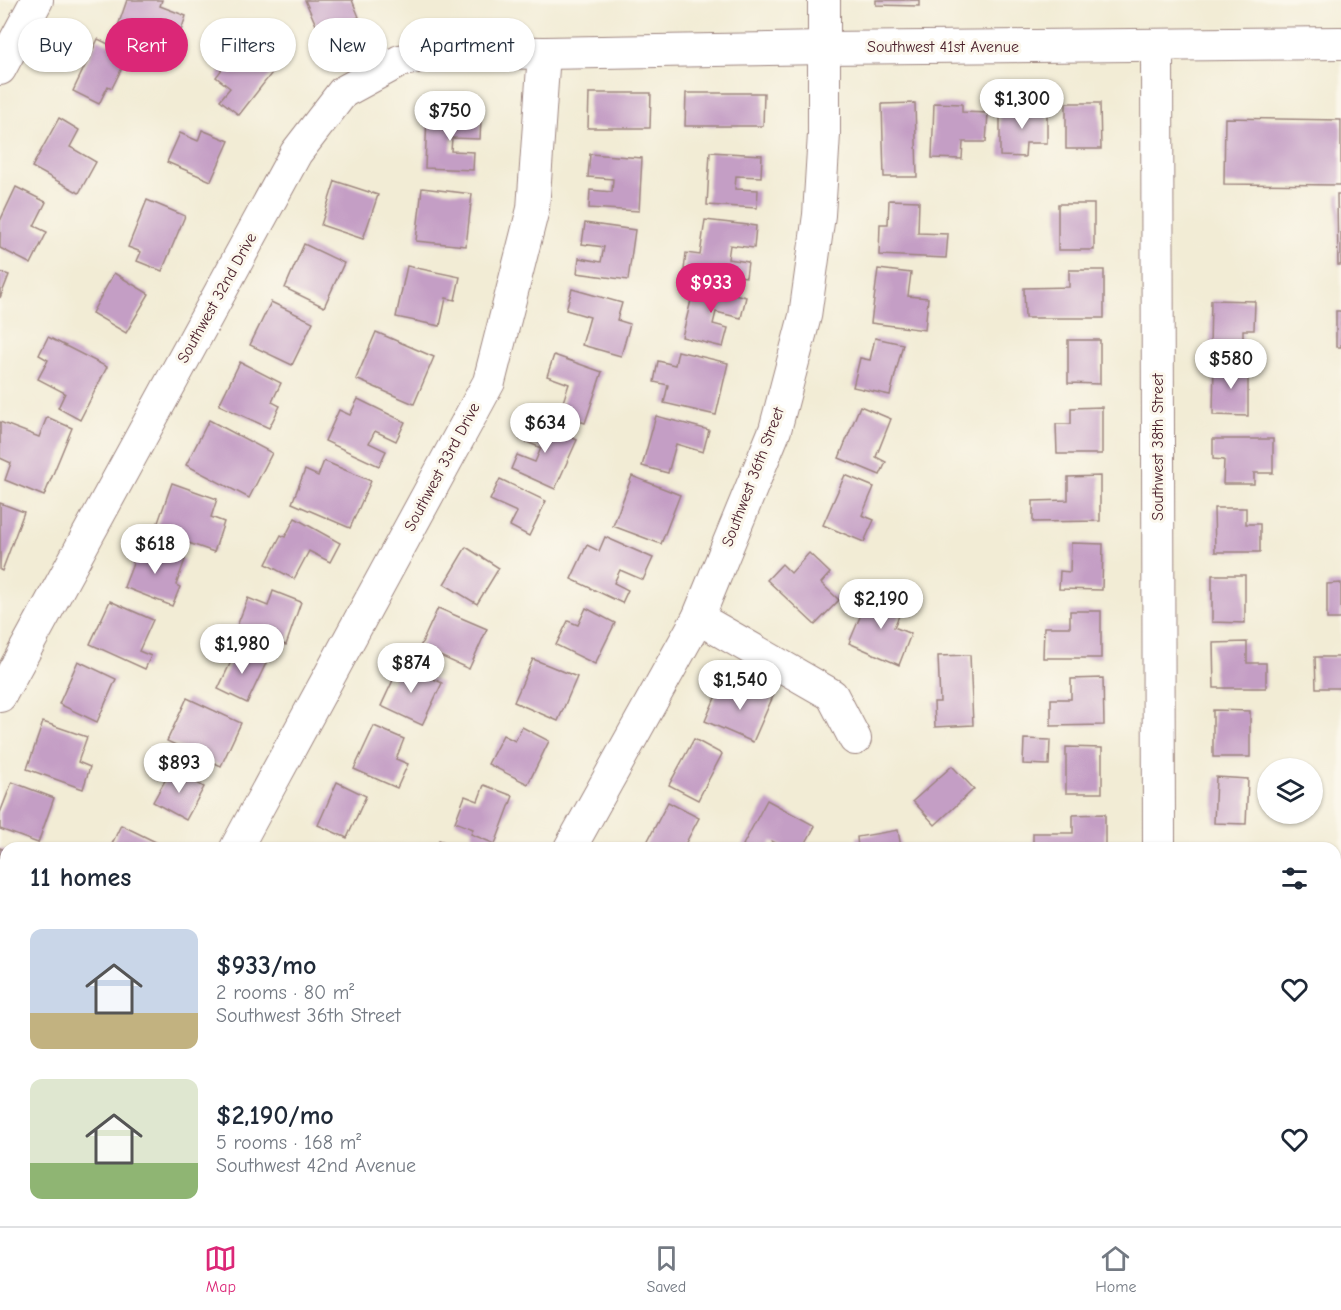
<!DOCTYPE html>
<html lang="en">
<head>
<meta charset="utf-8">
<style>
	:root { --surface:#fff; --page:#f2f2f3; --text:#1f2937; --muted:#747a83; --line:#e0e1e3; --accent:#db2777 }
	body { margin:0; font-family:"Comic Neue",sans-serif; background:var(--page); color:var(--text); height:100vh; display:flex; flex-direction:column; font-size:22px; white-space:nowrap }
	* { box-sizing:border-box; margin:0 }
	p { font-size:20px; color:var(--muted) }
	.icon { flex:none; width:33px; height:33px; fill:none; stroke:currentColor; stroke-width:2; stroke-linecap:round; stroke-linejoin:round }
	.map { position:relative; flex:1; overflow:hidden }
	.drawer { position:absolute; left:0px; top:842px; width:1341px; height:386px; display:flex; flex-direction:column; background:var(--surface); border-radius:18px 18px 0 0; box-shadow:0 2px 4px #0004 }
	.drawer>* { flex:none }
	.top-card { position:absolute; left:18px; top:18px; width:600px; height:54px; display:flex; gap:12px }
	.controls { position:absolute; left:1257px; top:758px; display:grid; gap:12px }
	.controls a { display:grid; place-items:center; width:66px; height:66px; border-radius:50%; background:var(--surface); box-shadow:0 2px 4px #0004; font-size:30px }
	.price { position:absolute; translate:-50% -51px; padding:0 14px; border-radius:21px; background:#fff; color:#222; font-size:20px; line-height:39px; filter:drop-shadow(0 2px 3px #0008) }
	.price::after { content:''; position:absolute; left:50%; top:36px; width:18px; height:14px; margin-left:-9px; background:inherit; clip-path:polygon(0 0,100% 0,50% 100%) }
	.price.active { background:var(--accent); color:#fff }
	ul { padding:0; list-style:none }
	li { display:flex; align-items:center; gap:18px; height:150px; padding:0 30px }
	li span { display:grid; place-items:center; flex:none; width:168px; height:120px; border-radius:12px; color:#555 }
	li>.icon { margin-inline-start:auto }
	span .icon { width:72px; height:72px; fill:#fffc; stroke-width:1 }
	li b { font-size:26px }
	h2 { display:flex; justify-content:space-between; align-items:center; height:72px; padding:0 30px; font-size:26px }
	.pill { padding:0 21px; border-radius:27px; background:var(--surface); box-shadow:0 2px 4px #0004; font-size:21px; line-height:54px }
	.pill.active { background:var(--accent); color:#fff }
	.tab-bar { display:flex; justify-content:space-around; align-items:center; height:84px; border-top:2px solid var(--line); background:var(--surface); font-size:16px; color:var(--muted) }
	.tab-bar a { display:grid; justify-items:center; gap:3px }
	.tab-bar .active { color:var(--accent) }
	.map>svg:first-child { display:block }
</style>
</head>
<body>
<div class="map">
<svg width="1341" height="1226" viewBox="0 0 1341 1226">
	<rect width="100%" height="100%" fill="#fbf7ec"/>
	<filter id="ink" filterUnits="userSpaceOnUse"><feTurbulence type="fractalNoise" baseFrequency=".0167" numOctaves="2"/><feDisplacementMap in="SourceGraphic" scale="12" xChannelSelector="R" yChannelSelector="G"/><feConvolveMatrix kernelMatrix="1 2 1 2 8 2 1 2 1" color-interpolation-filters="sRGB"/></filter>
	<filter id="wash" filterUnits="userSpaceOnUse"><feTurbulence type="fractalNoise" baseFrequency=".008" numOctaves="4" result="noise"/><feDisplacementMap in="SourceGraphic" scale="24" xChannelSelector="R" yChannelSelector="G"/><feGaussianBlur stdDeviation="1.35" result="paint"/><feColorMatrix in="noise" values="0 0 0 0 0 0 0 0 0 0 0 0 0 0 0 0 0 1.4 0 .05"/><feComposite in="paint" operator="in"/></filter>
	<g filter="url(#wash)">
		<rect width="100%" height="100%" fill="#f2ecd5"/>
		<g id="blocks">
			<!-- building -->
			<g fill="#c49ec5">
				<polygon points="127,0 162,0 160,6 186,16 175,48 118,26"/>
				<polygon points="305,0 352,0 359,17 320,34"/>
				<polygon points="876,0 919,0 919,6 876,5"/>
				<polygon points="98,39 129,54 112,88 108,86 99,104 73,91"/>
				<polygon points="242,43 275,69 239,115 220,100 230,88 216,77"/>
				<polygon points="589,93 651,93 650,128 588,128"/>
				<polygon points="686,93 764,93 763,126 685,126"/>
				<polygon points="915,103 917,177 884,177 882,104"/>
				<polygon points="934,103 962,104 962,112 988,113 986,142 963,142 962,159 932,158"/>
				<polygon points="1066,103 1100,103 1101,149 1066,149"/>
				<polygon points="1000,108 1047,108 1047,143 1026,143 1025,157 1000,156"/>
				<polygon points="427,115 481,118 480,139 452,138 451,151 474,152 473,170 425,168"/>
				<polygon points="59,118 79,130 70,147 96,162 79,193 32,167"/>
				<polygon points="1225,118 1341,120 1341,185 1224,184"/>
				<polygon points="202,130 229,141 211,181 167,162 180,133 198,141"/>
				<polygon points="710,152 762,155 761,177 736,176 735,189 758,190 757,208 707,205"/>
				<polygon points="590,154 642,158 639,211 589,208 590,190 612,192 613,179 588,177"/>
				<polygon points="335,181 378,195 363,239 321,225"/>
				<polygon points="16,187 46,202 34,226 47,232 31,264 0,248 0,221"/>
				<polygon points="422,188 472,194 466,246 416,241"/>
				<polygon points="1337,194 1341,194 1341,265 1338,265"/>
				<polygon points="147,200 185,216 162,271 137,261 141,252 128,247"/>
				<polygon points="889,200 919,201 918,233 948,234 946,258 879,255 880,224 888,224"/>
				<rect x="1058" y="204" width="36" height="46"/>
				<polygon points="705,220 756,226 754,248 730,245 728,259 748,262 746,277 684,270 686,253 700,255"/>
				<polygon points="585,223 635,230 628,280 577,273 579,258 601,262 604,247 582,244"/>
				<polygon points="304,244 344,263 324,307 285,288"/>
				<polygon points="407,266 460,277 455,300 446,298 440,326 396,317"/>
				<polygon points="878,269 911,273 908,296 928,298 925,330 871,323"/>
				<polygon points="1069,270 1104,270 1104,318 1025,318 1024,288 1069,287"/>
				<polygon points="0,272 9,275 0,298"/>
				<polygon points="114,273 149,294 126,333 92,313"/>
				<polygon points="695,284 746,297 741,318 716,312 713,324 728,328 723,347 682,337"/>
				<polygon points="572,289 622,303 617,320 630,324 621,356 582,345 590,317 566,310"/>
				<polygon points="1211,300 1255,301 1254,330 1243,330 1243,349 1210,348"/>
				<polygon points="271,302 313,322 292,365 250,345"/>
				<rect x="1336" y="311" width="5" height="36"/>
				<polygon points="376,332 434,357 414,404 356,379"/>
				<polygon points="48,337 107,367 80,420 58,408 65,393 38,379 48,360 39,355"/>
				<polygon points="875,338 903,344 890,395 853,387 860,358 870,360"/>
				<polygon points="1068,340 1100,340 1100,384 1068,383"/>
				<polygon points="678,351 728,363 716,415 664,403 668,385 654,382 658,361 675,365"/>
				<polygon points="554,355 602,372 585,423 559,414 569,384 547,376"/>
				<polygon points="240,362 281,383 272,402 280,406 269,428 219,405"/>
				<polygon points="1214,365 1248,365 1248,416 1213,415"/>
				<polygon points="358,399 405,422 396,441 375,431 369,443 386,451 379,466 325,441 339,410 350,415"/>
				<polygon points="860,406 891,419 876,457 886,462 880,475 839,458"/>
				<polygon points="1102,407 1102,454 1057,454 1056,424 1071,424 1071,408"/>
				<polygon points="656,416 709,430 703,452 676,444 668,473 642,466"/>
				<polygon points="47,417 72,428 44,496 5,480 11,463 0,458 0,422 39,437"/>
				<polygon points="529,419 577,440 555,489 511,469 517,455 535,462 541,448 520,439"/>
				<polygon points="209,420 272,453 249,498 186,465"/>
				<polygon points="1213,439 1273,439 1273,473 1254,473 1254,484 1223,484 1224,460 1213,459"/>
				<polygon points="324,461 371,481 350,528 292,503 305,470 318,476"/>
				<polygon points="845,475 874,487 862,515 874,520 864,542 823,525"/>
				<polygon points="632,476 680,495 661,544 613,526"/>
				<polygon points="1100,476 1100,521 1033,522 1033,501 1068,500 1068,477"/>
				<polygon points="500,479 546,501 529,536 510,526 517,512 490,500"/>
				<polygon points="172,483 217,499 211,517 224,522 214,552 155,531"/>
				<polygon points="0,503 24,512 2,571 0,570"/>
				<polygon points="1214,508 1246,508 1246,524 1260,524 1260,552 1215,552"/>
				<polygon points="295,518 340,543 330,562 309,551 294,579 266,564 281,535 285,537"/>
				<polygon points="605,537 653,558 643,580 620,570 614,583 628,590 622,603 571,579 587,545 599,551"/>
				<polygon points="141,543 185,560 176,585 180,587 172,606 124,587"/>
				<polygon points="1071,543 1103,544 1102,590 1059,589 1060,571 1070,572"/>
				<polygon points="466,547 499,568 477,604 444,584"/>
				<polygon points="809,553 830,573 821,583 839,600 815,625 767,580 782,564 791,573"/>
				<polygon points="1212,575 1245,575 1245,623 1212,622"/>
				<polygon points="1341,583 1341,619 1327,619 1327,584"/>
				<polygon points="273,591 301,602 286,645 237,626 248,598 268,606"/>
				<polygon points="870,593 903,607 894,627 911,634 899,665 849,643"/>
				<polygon points="110,601 153,620 139,651 151,656 145,669 90,644"/>
				<polygon points="438,608 487,629 469,669 420,647"/>
				<polygon points="586,608 615,623 595,664 556,645 568,621 578,625"/>
				<polygon points="1070,611 1101,611 1101,658 1043,658 1044,627 1070,627"/>
				<polygon points="1247,642 1247,663 1266,663 1266,688 1214,688 1213,643"/>
				<polygon points="238,647 267,661 247,703 218,689"/>
				<polygon points="970,655 973,725 935,727 934,702 940,702 938,656"/>
				<polygon points="1315,657 1341,657 1341,688 1316,688"/>
				<polygon points="533,659 577,677 558,721 514,702"/>
				<polygon points="78,661 116,679 97,722 59,704"/>
				<polygon points="401,663 442,683 422,725 381,706"/>
				<polygon points="1103,678 1104,725 1051,726 1051,699 1071,699 1071,679"/>
				<polygon points="721,684 750,697 755,685 774,694 753,742 705,721"/>
				<polygon points="187,698 241,723 221,766 167,741"/>
				<polygon points="1213,710 1250,711 1250,757 1213,757"/>
				<polygon points="43,722 87,737 78,762 90,767 83,789 27,769"/>
				<polygon points="374,726 404,739 396,759 408,764 397,788 354,769"/>
				<polygon points="522,727 549,741 528,784 488,764 503,735 515,741"/>
				<polygon points="694,739 722,754 698,800 669,785"/>
				<polygon points="1024,739 1050,740 1049,765 1023,764"/>
				<polygon points="1066,747 1102,748 1102,793 1066,793"/>
				<polygon points="952,766 974,789 935,825 913,801"/>
				<polygon points="172,768 204,787 186,820 153,802"/>
				<polygon points="1216,777 1248,779 1246,824 1214,823"/>
				<polygon points="12,782 54,798 38,843 0,829 0,813"/>
				<polygon points="337,782 366,796 347,838 318,825"/>
				<polygon points="484,785 513,796 495,844 471,834 473,829 455,822 465,796 478,801"/>
				<polygon points="767,800 815,826 803,848 785,848 772,841 768,848 747,848 743,845"/>
				<polygon points="668,802 699,818 683,848 644,848"/>
				<polygon points="1105,814 1105,848 1033,848 1033,833 1073,833 1073,815"/>
				<polygon points="121,825 168,848 110,848"/>
				<polygon points="898,830 901,848 858,848 857,837"/>
				<polygon points="439,840 461,847 461,848 436,848"/>
				<polygon points="0,848 6,851 6,909 0,906"/>
				<rect x="1335" y="868" width="6" height="22"/>
				<rect x="1335" y="977" width="6" height="34"/>
				<polygon points="3,1072 6,1074 6,1130 0,1127 0,1078"/>
				<polygon points="1336,1123 1341,1123 1341,1148 1340,1148"/>
				<polygon points="104,1221 122,1221 126,1223 125,1226 101,1226"/>
				<polygon points="246,1221 286,1221 284,1226 244,1226"/>
				<polygon points="436,1221 492,1221 495,1222 493,1226 433,1226"/>
			</g>
		</g>
	</g>
	<g filter="url(#ink)">
		<use href="#blocks" fill-opacity="0" stroke="#9e8680" stroke-width="1.5"/>
		<g fill="none" stroke-linecap="round" stroke-linejoin="round">
			<defs>
				<g id="minor">
					<polyline points="1157,46 1159,848"/>
					<polyline points="0,69 37,0"/>
					<polyline points="698,618 832,695 855,739"/>
					<polyline points="0,696 296,153 343,92 400,61 442,51 544,53 824,48 1341,43"/>
					<polyline points="236,848 489,382 533,209 544,53"/>
					<polyline points="570,848 698,618 775,430 805,316 819,215 824,134 824,0"/>
					<polyline points="1335,1063 1341,1063"/>
					<polyline points="31,1226 34,1221"/>
					<polyline points="367,1226 370,1221"/>
				</g>
			</defs>
			<!-- minor casing -->
			<use href="#minor" stroke="#9e8680" stroke-width="34"/>
			<!-- minor -->
			<use href="#minor" stroke="#fff" stroke-width="32"/>
		</g>
	</g>
	<g text-anchor="middle" dominant-baseline="central" stroke-width="6" stroke-linejoin="round" paint-order="stroke">
		<!-- street labels -->
		<g font-size="16" fill="#4a1f2b" stroke="#fbf7ec">
			<text x="943" y="47">Southwest 41st Avenue</text>
			<text transform="translate(217 298) rotate(-61)">Southwest 32nd Drive</text>
			<text transform="translate(1158 447) rotate(-90)">Southwest 38th Street</text>
			<text transform="translate(442 467) rotate(-62)">Southwest 33rd Drive</text>
			<text transform="translate(753 477) rotate(-69)">Southwest 36th Street</text>
		</g>
	</g>
</svg>
<div class="controls">
<a><svg class="icon" aria-label="layers" viewBox="0 0 24 24"><path d="M12 4l9 5-9 5-9-5zM3 14l9 5 9-5"/></svg></a>
</div>
<b class="price" style="left:1022px;top:130px">$1,300</b>
<b class="price" style="left:450px;top:142px">$750</b>
<b class="price active" style="left:711px;top:314px">$933</b>
<b class="price" style="left:1231px;top:390px">$580</b>
<b class="price" style="left:545px;top:454px">$634</b>
<b class="price" style="left:155px;top:575px">$618</b>
<b class="price" style="left:881px;top:630px">$2,190</b>
<b class="price" style="left:242px;top:675px">$1,980</b>
<b class="price" style="left:411px;top:694px">$874</b>
<b class="price" style="left:740px;top:711px">$1,540</b>
<b class="price" style="left:179px;top:794px">$893</b>
<div class="top-card">
<a class="pill">Buy</a>
<a class="pill active">Rent</a>
<a class="pill">Filters</a>
<a class="pill">New</a>
<a class="pill">Apartment</a>
</div>
<section class="drawer">
<h2>11 homes<svg class="icon" aria-label="filters" viewBox="0 0 24 24"><path d="M4 7h16M4 17h16"/><circle cx="9" cy="7" r="2"/><circle cx="15" cy="17" r="2"/></svg></h2>
<ul>
<li><span style="background:linear-gradient(#c9d6e8 70%,#c2b280 0)"><svg class="icon" aria-label="home" viewBox="0 0 24 24"><path d="M3 11l9-7 9 7M6 9v11h12V9"/></svg></span><div><b>$933/mo</b><p>2 rooms · 80 m²</p><p>Southwest 36th Street</p></div><svg class="icon" aria-label="heart" viewBox="0 0 24 24"><path d="M12 20l-8-8c-3-5 5-10 8-4 3-6 11-1 8 4z"/></svg></li>
<li><span style="background:linear-gradient(#dfe7d0 70%,#8fb573 0)"><svg class="icon" aria-label="home" viewBox="0 0 24 24"><path d="M3 11l9-7 9 7M6 9v11h12V9"/></svg></span><div><b>$2,190/mo</b><p>5 rooms · 168 m²</p><p>Southwest 42nd Avenue</p></div><svg class="icon" aria-label="heart" viewBox="0 0 24 24"><path d="M12 20l-8-8c-3-5 5-10 8-4 3-6 11-1 8 4z"/></svg></li>
</ul>
</section>
</div>
<nav class="tab-bar">
<a class="active"><svg class="icon" aria-label="map" viewBox="0 0 24 24"><path d="M3 6l6-2 6 2 6-2v14l-6 2-6-2-6 2zM9 4v14M15 6v14"/></svg>Map</a>
<a><svg class="icon" aria-label="saved" viewBox="0 0 24 24"><path d="M7 4h10v16l-5-4-5 4z"/></svg>Saved</a>
<a><svg class="icon" aria-label="home" viewBox="0 0 24 24"><path d="M3 11l9-7 9 7M6 9v11h12V9"/></svg>Home</a>
</nav>
</body>
</html>
